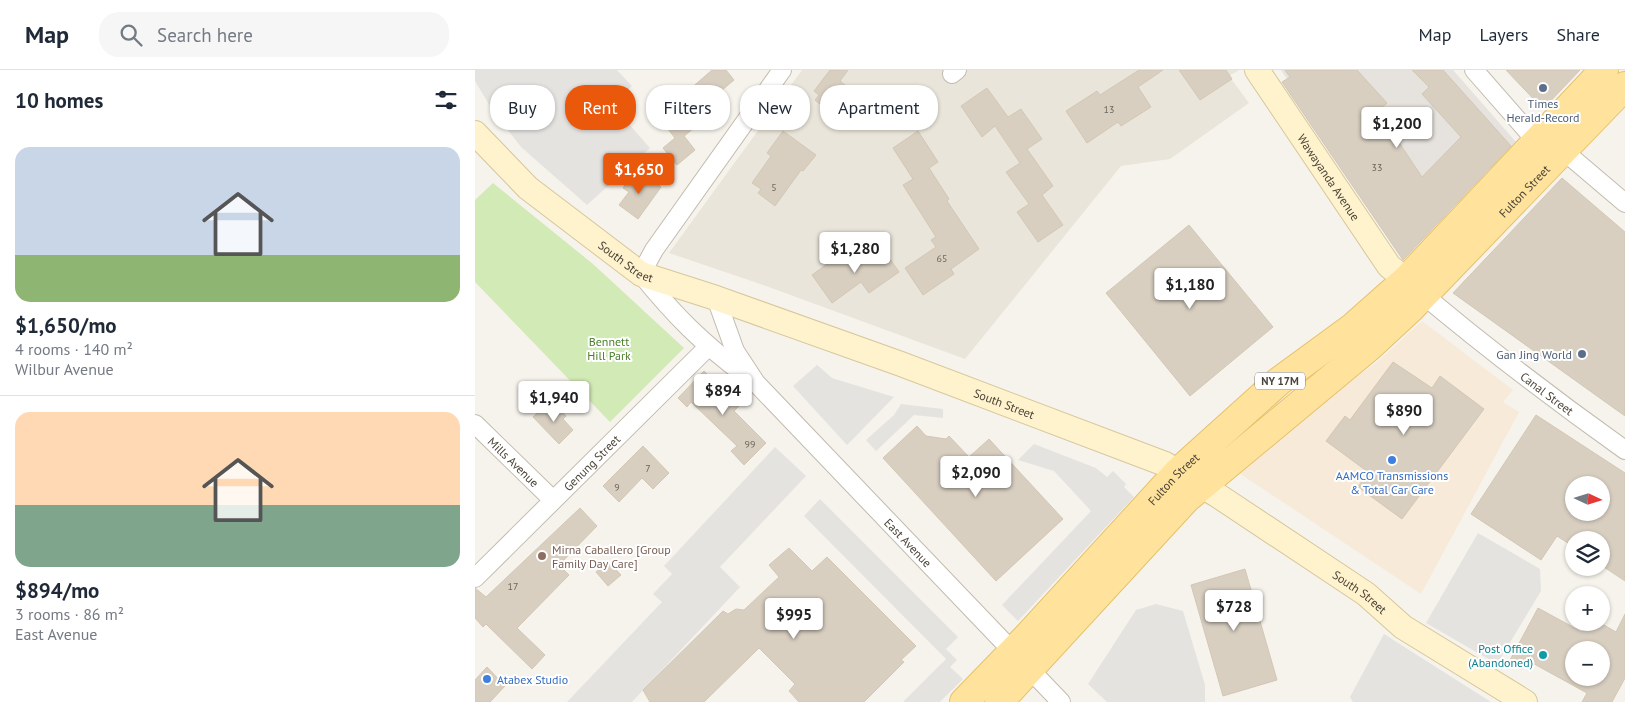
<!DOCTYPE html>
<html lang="en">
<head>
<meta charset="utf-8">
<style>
	:root { --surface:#fff; --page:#f6f6f7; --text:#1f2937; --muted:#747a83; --line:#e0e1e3; --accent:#ea580c }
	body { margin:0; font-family:"PT Sans",sans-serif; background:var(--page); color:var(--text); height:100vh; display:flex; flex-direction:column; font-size:19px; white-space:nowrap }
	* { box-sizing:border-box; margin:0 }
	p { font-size:16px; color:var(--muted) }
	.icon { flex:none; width:28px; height:28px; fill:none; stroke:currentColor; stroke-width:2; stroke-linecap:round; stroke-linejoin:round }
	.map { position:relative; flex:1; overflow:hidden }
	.panel { display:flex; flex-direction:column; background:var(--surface); width:475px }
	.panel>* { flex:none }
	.top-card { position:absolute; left:15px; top:15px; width:475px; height:45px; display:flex; gap:10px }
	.needle { width:32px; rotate:94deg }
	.fabs { position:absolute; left:1090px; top:406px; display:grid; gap:10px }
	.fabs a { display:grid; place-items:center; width:45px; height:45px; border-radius:50%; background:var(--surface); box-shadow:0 1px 4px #0004; font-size:25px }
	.price { position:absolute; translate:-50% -42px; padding:0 11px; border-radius:5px; background:#fff; color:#222; font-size:16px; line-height:32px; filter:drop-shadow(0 1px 2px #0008) }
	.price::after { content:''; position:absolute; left:50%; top:30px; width:15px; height:11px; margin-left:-8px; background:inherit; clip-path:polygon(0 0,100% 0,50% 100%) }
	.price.active { background:var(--accent); color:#fff }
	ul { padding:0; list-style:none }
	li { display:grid; align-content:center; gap:10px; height:265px; padding:0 15px }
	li+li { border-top:1px solid var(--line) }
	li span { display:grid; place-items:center; height:155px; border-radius:15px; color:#555 }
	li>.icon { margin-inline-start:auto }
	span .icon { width:90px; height:90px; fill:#fffc; stroke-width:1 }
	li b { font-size:21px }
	h2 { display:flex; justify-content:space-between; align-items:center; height:60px; padding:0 15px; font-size:21px }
	.chip { padding:0 18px; border-radius:20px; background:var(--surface); box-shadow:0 1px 4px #0004; font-size:18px; line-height:45px }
	.chip.active { background:var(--accent); color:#fff }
	header { display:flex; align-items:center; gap:30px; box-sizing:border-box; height:70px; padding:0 25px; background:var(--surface); border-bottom:1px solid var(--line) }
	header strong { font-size:24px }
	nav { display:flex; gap:28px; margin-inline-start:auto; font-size:18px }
	.search { width:350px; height:45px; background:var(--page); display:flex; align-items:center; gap:12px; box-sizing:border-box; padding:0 18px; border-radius:20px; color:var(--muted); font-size:19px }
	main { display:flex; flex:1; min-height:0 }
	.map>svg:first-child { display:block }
</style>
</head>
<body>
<header>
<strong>Map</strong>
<div class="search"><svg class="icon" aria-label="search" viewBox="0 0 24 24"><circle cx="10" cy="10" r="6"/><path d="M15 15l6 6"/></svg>Search here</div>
<nav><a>Map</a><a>Layers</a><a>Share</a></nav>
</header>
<main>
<section class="panel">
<h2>10 homes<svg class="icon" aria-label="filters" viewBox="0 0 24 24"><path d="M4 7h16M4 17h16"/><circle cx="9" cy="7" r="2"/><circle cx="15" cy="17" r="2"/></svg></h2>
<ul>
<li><span style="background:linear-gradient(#c9d6e8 70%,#8fb573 0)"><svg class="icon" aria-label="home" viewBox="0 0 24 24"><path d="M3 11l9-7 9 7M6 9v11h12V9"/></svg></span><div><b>$1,650/mo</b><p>4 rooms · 140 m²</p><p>Wilbur Avenue</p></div></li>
<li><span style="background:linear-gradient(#ffd9b3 60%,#7fa58c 0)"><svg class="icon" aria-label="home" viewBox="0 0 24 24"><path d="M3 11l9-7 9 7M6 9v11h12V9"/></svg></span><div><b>$894/mo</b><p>3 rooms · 86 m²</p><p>East Avenue</p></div></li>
</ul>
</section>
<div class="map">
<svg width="1150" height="632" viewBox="0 0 1150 632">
	<rect width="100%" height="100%" fill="#f6f3ec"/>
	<!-- residential -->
	<polygon fill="#eae5da" points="327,0 764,0 754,6 774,33 695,89 646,96 490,289 291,216 194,183"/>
	<!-- commercial -->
	<polygon fill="#f7ead8" points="947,251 1038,320 1028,332 1044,342 946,524 761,401 839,338 901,293"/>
	<!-- industrial -->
	<polygon fill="#e6e2dd" points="806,0 978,0 1041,72 930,181"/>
	<!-- green -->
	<polygon fill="#d2eab5" points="18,113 118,194 209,278 135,352 0,212 0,130"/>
	<!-- parking -->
	<g fill="#e5e3e0">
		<polygon points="0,0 142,0 157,16 137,35 175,78 112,135 46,77 18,41 0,11"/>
		<polygon points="342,295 357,308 419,327 372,375 318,316"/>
		<polygon points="426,334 468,339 468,348 439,345 401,381 391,370 419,345"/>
		<polygon points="559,374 621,398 632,407 638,401 651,414 649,417 659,427 543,551 527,535 616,441 579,401 543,390"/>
		<polygon points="300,377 331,406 245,497 265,517 157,632 92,632 187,532 178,524 197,504 189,496"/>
		<polygon points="345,429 483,567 471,579 482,590 475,597 488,609 465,632 428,632 471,589 329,446"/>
		<polygon points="1003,463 1065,499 1066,521 1022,594 951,553"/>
		<polygon points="681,534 708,541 730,615 730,632 632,632 613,614 661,540"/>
		<polygon points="909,564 1016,632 878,632 875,627"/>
	</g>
	<!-- building -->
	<g fill="#d8cfc1" stroke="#d3c7b4" fill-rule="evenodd">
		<polygon points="237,0 251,0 259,10 227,37 234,46 209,66 220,80 202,95 188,78 200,68 189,54 206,38 196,26 210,15 214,20"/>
		<polygon points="355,0 373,0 365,11 376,20 358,44 340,30 344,25 339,21"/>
		<polygon points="664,0 688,0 663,17 676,37 646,56 643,52 612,73 591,41 622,21 625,25"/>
		<polygon points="704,0 751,0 757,9 725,30"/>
		<polygon points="810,0 882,0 912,33 903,41 947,107 986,67 947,24 954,17 937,0 968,0 1036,76 928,190 807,12 815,7"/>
		<polygon points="1031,0 1105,0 1068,39"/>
		<polygon points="512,18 533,47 546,39 567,69 552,79 578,116 567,125 588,155 563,172 542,142 554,134 531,102 545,93 520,56 507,67 486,36"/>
		<polygon points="308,61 341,85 328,101 326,100 300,136 283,123 286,119 277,113 296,86 292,83"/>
		<polygon points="443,61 463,92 454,98 474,129 472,131 504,179 476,199 479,204 448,225 430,198 461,177 456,170 461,167 428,115 438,109 418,78"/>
		<polygon points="167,103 186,117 163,149 144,135 154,122 148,118 156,107 162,111"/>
		<polygon points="1087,108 1150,162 1150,346 978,223"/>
		<polygon points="714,155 798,257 715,326 631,223"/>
		<polygon points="406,176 424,202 394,223 386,212 357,233 337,205 366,184 376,197"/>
		<polygon points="918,292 957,318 965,306 1009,339 927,449 883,417 893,402 851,371 870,346 875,350"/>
		<polygon points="229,301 264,336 259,341 291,373 269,395 256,381 262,376 216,332 212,337 203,328"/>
		<polygon points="81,335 91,346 88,349 98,360 84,374 58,347 68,337 74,342"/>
		<path d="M1061,345L1150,403V511L1126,495V470H1099V477L1082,466L1066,490L996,444ZM1099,415H1126V442H1099Z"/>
		<polygon points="442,356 451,366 471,369 474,366 494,387 514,369 588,449 521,511 408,388"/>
		<polygon points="168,376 194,403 178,419 167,408 144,432 128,416"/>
		<polygon points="105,438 122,456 84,495 94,505 42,558 70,585 57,599 11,554 8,557 0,548 0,518 11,527"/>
		<polygon points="314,478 337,501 352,487 441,576 426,590 429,592 389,632 324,632 314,621 320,614 284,578 229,632 175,632 168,620 248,541 253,544 261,539 269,540 304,507 294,495"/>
		<polygon points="133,491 146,505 133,516 121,502"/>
		<polygon points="770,499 802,610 748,626 716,515"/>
		<path d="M1063,538L1107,562L1112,552H1124L1141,562L1150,544V608L1137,632H1107L1112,623L1052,590L1047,599L1034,592ZM1099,580H1126V608H1099Z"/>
		<polygon points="12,597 30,616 15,632 0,632 0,610"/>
	</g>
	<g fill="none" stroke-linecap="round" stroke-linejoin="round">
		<defs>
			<g id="street">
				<polyline points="999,0 1062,72 1084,85 1097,88 1150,133"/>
				<polyline points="477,4 482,0"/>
				<path id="s1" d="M940,218C1008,275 1078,329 1150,380"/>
				<path id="s2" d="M241,228L260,281L281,313L586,632"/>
				<path d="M270,305C227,273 200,246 166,204L179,180L307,0"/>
				<path id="s3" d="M0,354L78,430"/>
				<path id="s4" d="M0,508L233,277"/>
			</g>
			<g id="secondary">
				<path id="s5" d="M782,0L914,196L931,210"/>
				<path id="s6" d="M0,63L53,118L166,204L241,228L426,294L690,394L742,425L891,524L928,557L1050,632"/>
			</g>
			<g id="primary">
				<path id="s7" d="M489,632L551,568L703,402L803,312L878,257L931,210L1129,0"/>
				<path id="s8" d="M524,632L711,429L894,277L935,239L1150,16"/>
			</g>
		</defs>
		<!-- street casing -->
		<use href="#street" stroke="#c2bbae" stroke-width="20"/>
		<!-- secondary casing -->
		<use href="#secondary" stroke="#d6c79b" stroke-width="26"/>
		<!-- primary casing -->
		<use href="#primary" stroke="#e6c16a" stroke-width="30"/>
		<!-- street -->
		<use href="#street" stroke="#fff" stroke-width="18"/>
		<!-- secondary -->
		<use href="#secondary" stroke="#fff3cd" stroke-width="24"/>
		<!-- primary -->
		<use href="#primary" stroke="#ffe39c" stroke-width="28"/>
	</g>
	<!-- markers -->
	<g fill="#5c6f8a" stroke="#fff" stroke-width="2">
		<circle cx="1068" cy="18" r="5"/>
		<circle cx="1107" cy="284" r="5"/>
	</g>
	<g fill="#3f7fe0" stroke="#fff" stroke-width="2">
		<circle cx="917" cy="390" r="5"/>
		<circle cx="12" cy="609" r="5"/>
	</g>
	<circle fill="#8d6e63" stroke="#fff" stroke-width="2" cx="67" cy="486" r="5"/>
	<circle fill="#0f9aa8" stroke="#fff" stroke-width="2" cx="1068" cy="585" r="5"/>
	<g text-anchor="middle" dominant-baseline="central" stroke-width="4" stroke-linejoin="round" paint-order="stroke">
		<!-- number labels -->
		<g font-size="10" fill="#6e675b">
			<text x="634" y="39">13</text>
			<text x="902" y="97">33</text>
			<text x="299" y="117">5</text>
			<text x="467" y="188">65</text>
			<text x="275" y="374">99</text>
			<text x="173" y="398">7</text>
			<text x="142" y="417">9</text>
			<text x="38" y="516">17</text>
		</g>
		<!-- shield labels -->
		<rect fill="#fff" stroke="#817c74" stroke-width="1" x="780" y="302.5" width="50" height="17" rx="4"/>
		<g font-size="11" font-weight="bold" fill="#4b4439">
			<text x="805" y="311">NY 17M</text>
		</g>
		<!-- service labels -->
		<g font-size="12" fill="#4e5e75" stroke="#fff">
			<text x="1068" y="33">Times<tspan x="1068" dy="14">Herald-Record</tspan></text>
			<text x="1097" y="284" text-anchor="end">Gan Jing World</text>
		</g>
		<!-- street labels -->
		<g font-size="12" fill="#4b4439" stroke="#fff">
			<text stroke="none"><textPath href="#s5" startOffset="129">Wawayanda Avenue</textPath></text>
			<text stroke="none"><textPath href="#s8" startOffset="734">Fulton Street</textPath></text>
			<text stroke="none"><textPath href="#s6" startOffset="199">South Street</textPath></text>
			<text stroke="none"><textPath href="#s1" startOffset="169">Canal Street</textPath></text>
			<text stroke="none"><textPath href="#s6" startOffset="604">South Street</textPath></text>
			<text stroke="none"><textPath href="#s3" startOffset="54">Mills Avenue</textPath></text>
			<text stroke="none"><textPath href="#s4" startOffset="164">Genung Street</textPath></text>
			<text stroke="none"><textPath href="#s7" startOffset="306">Fulton Street</textPath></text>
			<text stroke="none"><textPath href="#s2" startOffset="315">East Avenue</textPath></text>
			<text stroke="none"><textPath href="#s6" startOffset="1009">South Street</textPath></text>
		</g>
		<!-- park labels -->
		<g font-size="12" fill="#4a7f2a" stroke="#fff">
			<text x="134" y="271">Bennett<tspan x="134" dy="14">Hill Park</tspan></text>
		</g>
		<!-- shop labels -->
		<g font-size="12" fill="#366cbe" stroke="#fff">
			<text x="917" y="405">AAMCO Transmissions<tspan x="917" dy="14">&amp; Total Car Care</tspan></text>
			<text x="22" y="609" text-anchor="start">Atabex Studio</text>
		</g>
		<!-- education labels -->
		<g font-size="12" fill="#785e54" stroke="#fff" text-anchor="start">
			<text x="77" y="479">Mirna Caballero [Group<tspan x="77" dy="14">Family Day Care]</tspan></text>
		</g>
		<!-- culture labels -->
		<g font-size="12" fill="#0d838f" stroke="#fff" text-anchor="end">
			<text x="1058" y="578">Post Office<tspan x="1058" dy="14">(Abandoned)</tspan></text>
		</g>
	</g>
</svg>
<div class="fabs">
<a><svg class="needle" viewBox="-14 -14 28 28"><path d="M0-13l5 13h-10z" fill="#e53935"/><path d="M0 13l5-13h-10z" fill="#747a83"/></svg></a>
<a><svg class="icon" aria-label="layers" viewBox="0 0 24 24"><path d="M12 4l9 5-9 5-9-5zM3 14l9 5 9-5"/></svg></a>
<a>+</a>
<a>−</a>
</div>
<b class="price" style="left:922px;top:79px">$1,200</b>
<b class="price active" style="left:164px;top:125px">$1,650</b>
<b class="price" style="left:380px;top:204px">$1,280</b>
<b class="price" style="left:715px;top:240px">$1,180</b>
<b class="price" style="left:248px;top:346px">$894</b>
<b class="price" style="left:79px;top:353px">$1,940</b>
<b class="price" style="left:929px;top:366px">$890</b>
<b class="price" style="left:501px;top:428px">$2,090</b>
<b class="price" style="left:759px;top:562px">$728</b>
<b class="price" style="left:319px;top:570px">$995</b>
<div class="top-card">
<a class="chip">Buy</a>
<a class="chip active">Rent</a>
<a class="chip">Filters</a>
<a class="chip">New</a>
<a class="chip">Apartment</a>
</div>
</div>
</main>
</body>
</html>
